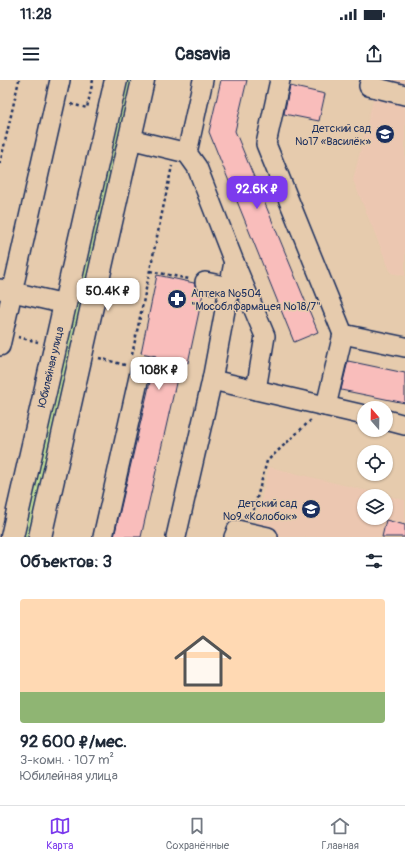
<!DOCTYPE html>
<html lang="ru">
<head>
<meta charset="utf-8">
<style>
	:root { --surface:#fff; --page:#f6f6f7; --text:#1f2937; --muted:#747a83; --line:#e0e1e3; --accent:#7c3aed }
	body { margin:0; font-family:Pangolin,sans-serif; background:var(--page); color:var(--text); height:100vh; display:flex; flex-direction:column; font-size:15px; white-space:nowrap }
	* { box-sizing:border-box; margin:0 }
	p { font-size:13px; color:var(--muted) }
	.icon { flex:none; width:22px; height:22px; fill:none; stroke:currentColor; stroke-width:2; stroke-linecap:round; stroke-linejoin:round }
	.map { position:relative; height:457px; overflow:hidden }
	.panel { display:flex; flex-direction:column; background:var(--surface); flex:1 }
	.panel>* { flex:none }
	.needle { width:26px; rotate:340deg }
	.tools { position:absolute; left:357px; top:321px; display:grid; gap:8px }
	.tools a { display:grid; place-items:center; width:36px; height:36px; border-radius:50%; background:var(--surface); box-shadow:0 1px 3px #0004; font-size:20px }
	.price { position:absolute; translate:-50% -34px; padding:0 9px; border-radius:8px; background:#fff; color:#222; font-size:13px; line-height:26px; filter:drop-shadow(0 1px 2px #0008) }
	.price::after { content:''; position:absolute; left:50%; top:24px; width:12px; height:9px; margin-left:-6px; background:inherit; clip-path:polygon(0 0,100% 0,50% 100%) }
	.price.current { background:var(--accent); color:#fff }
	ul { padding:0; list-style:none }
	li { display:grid; align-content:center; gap:8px; height:212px; padding:0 20px }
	li span { display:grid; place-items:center; height:124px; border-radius:4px; color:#555 }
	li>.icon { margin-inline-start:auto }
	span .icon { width:72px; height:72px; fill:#fffc; stroke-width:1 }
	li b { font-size:17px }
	h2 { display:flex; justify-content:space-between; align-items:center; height:48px; padding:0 20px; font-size:17px }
	.status { display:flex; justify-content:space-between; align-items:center; height:28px; padding:0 20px; background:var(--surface); direction:ltr }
	.status svg { height:11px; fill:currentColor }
	header { display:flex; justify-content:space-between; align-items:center; height:52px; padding:0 20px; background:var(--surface); font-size:18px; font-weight:800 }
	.tab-bar { display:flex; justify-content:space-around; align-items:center; height:56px; border-top:1px solid var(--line); background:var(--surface); font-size:11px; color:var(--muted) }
	.tab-bar a { display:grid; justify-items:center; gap:2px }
	.tab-bar .current { color:var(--accent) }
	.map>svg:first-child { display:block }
</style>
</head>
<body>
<div class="status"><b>11:28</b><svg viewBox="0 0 49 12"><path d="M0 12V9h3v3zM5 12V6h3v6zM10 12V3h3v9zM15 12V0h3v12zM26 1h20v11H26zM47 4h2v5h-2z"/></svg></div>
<header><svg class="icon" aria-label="menu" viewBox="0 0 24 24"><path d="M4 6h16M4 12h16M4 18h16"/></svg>Casavia<svg class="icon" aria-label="share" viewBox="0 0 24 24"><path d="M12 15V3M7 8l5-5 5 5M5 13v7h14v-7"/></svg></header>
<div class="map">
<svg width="405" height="457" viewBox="0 0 405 457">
	<rect width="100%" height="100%" fill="#e6cbad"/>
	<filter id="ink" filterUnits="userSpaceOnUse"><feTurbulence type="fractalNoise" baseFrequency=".025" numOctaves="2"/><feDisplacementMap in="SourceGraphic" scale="8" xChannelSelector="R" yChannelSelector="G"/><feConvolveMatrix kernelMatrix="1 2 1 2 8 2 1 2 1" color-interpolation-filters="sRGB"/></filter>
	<g filter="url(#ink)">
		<!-- built -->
		<g fill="#ecc7b1" fill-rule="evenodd">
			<polygon points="378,0 405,0 405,196 391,193 353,100"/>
			<path d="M269,387L405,420V457H252ZM364,416H386V438H364Z"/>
		</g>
		<!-- green -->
		<polygon fill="#c6e29a" stroke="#70887c" points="124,0 135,0 32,457 21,457"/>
		<!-- building -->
		<g fill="#f9bdbb" stroke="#1b2f5e">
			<polygon points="221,0 247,0 235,51 318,252 294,262 209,52"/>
			<polygon points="290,6 325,14 319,41 284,34"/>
			<polygon points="157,195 194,203 197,210 203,213 188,283 181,281 141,457 114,457 156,276 141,273"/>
			<polygon points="348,281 405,293 405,323 341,310"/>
			<polygon points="386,440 405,445 405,457 382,457"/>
		</g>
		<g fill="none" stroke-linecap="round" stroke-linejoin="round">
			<defs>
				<g id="minor">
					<polyline points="280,0 266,64 343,254 405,267"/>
					<polyline points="371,0 369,6 405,15"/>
					<polyline points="130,59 187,73"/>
					<polyline points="205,202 230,207"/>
					<polyline points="0,209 65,224"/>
					<polyline points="0,266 60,0"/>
					<polyline points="212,300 234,182"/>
					<polyline points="256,310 364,335"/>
					<polyline points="326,326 343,254"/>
					<polyline points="386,340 405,345"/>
					<polyline points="103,457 141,288"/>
					<polyline points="176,457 212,300 256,310 265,256 234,182 197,87 187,73 203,0"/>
					<polyline points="234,457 237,450 268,457"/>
				</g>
				<g id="major">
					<polyline points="12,457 116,0"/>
					<polyline points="40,457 143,0"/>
				</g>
			</defs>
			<!-- minor casing -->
			<use href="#minor" stroke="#1b2f5e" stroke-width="22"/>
			<!-- major casing -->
			<use href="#major" stroke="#1b2f5e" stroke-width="25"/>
			<!-- path -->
			<g stroke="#1b2f5e" stroke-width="2.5" stroke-dasharray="3 3" stroke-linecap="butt">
				<polyline points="71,24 87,28 93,0"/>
				<polyline points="0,84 19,0"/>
				<polyline points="150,191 189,199"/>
				<polyline points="18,257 38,262"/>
				<polyline points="132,275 172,86"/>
				<polyline points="99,278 125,285"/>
				<polyline points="252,436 267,381 311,340"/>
			</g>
			<!-- minor -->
			<use href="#minor" stroke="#e6cbad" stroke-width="19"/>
			<!-- major -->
			<use href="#major" stroke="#e6cbad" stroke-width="22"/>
		</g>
	</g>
	<!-- icons -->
	<defs>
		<symbol id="school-disc" viewBox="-11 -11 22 22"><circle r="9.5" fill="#1b2f5e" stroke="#e6cbad"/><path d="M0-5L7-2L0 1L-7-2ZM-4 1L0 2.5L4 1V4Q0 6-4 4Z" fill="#fff"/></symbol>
		<symbol id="pharmacy-disc" viewBox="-11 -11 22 22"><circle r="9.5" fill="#1b2f5e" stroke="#e6cbad"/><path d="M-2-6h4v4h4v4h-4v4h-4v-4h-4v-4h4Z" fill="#fff"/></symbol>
	</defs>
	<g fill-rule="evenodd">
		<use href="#school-disc" x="374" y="43" width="22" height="22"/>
		<use href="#pharmacy-disc" x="166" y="208" width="22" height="22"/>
		<use href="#school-disc" x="300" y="418" width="22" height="22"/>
	</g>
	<g text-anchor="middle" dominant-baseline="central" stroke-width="3" stroke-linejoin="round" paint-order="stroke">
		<!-- poi labels -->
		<g font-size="11" fill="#1b2f5e" stroke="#e6cbad" text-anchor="end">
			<text x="371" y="48">Детский сад<tspan x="371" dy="13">№17 «Василёк»</tspan></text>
			<text x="191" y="213" text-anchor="start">Аптека №504<tspan x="191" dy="13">"Мособлфармацея №18/7"</tspan></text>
			<text x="297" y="423">Детский сад<tspan x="297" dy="13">№9 «Колобок»</tspan></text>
		</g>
		<!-- street labels -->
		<g font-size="11" fill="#1b2f5e" stroke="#e6cbad">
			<text transform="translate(51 287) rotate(-77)">Юбилейная улица</text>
		</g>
	</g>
</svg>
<div class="tools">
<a><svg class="needle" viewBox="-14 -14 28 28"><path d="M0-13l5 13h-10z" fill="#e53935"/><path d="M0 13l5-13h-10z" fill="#747a83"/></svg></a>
<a><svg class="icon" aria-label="locate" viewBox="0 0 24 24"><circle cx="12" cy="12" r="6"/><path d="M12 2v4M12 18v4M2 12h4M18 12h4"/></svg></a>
<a><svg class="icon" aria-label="layers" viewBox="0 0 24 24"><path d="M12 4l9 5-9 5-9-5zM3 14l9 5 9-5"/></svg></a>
</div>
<b class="price current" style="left:257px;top:130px">92.6K ₽</b>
<b class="price" style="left:108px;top:232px">50.4K ₽</b>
<b class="price" style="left:159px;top:311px">108K ₽</b>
</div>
<section class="panel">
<h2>Объектов: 3<svg class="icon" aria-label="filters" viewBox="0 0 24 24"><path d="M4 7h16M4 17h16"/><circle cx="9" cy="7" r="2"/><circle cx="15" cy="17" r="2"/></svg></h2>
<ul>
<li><span style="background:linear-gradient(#ffd9b3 75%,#8fb573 0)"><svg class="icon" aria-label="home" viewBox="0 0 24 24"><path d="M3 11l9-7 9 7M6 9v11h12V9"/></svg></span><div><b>92 600 ₽/мес.</b><p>3-комн. · 107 m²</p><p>Юбилейная улица</p></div></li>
</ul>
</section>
<nav class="tab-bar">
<a class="current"><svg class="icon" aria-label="map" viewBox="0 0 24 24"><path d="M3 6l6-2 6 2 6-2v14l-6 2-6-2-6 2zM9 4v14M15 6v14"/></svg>Карта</a>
<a><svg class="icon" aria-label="saved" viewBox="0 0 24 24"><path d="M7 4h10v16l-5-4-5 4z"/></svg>Сохранённые</a>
<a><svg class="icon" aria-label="home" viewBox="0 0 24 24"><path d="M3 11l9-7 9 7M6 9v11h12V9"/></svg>Главная</a>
</nav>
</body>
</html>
